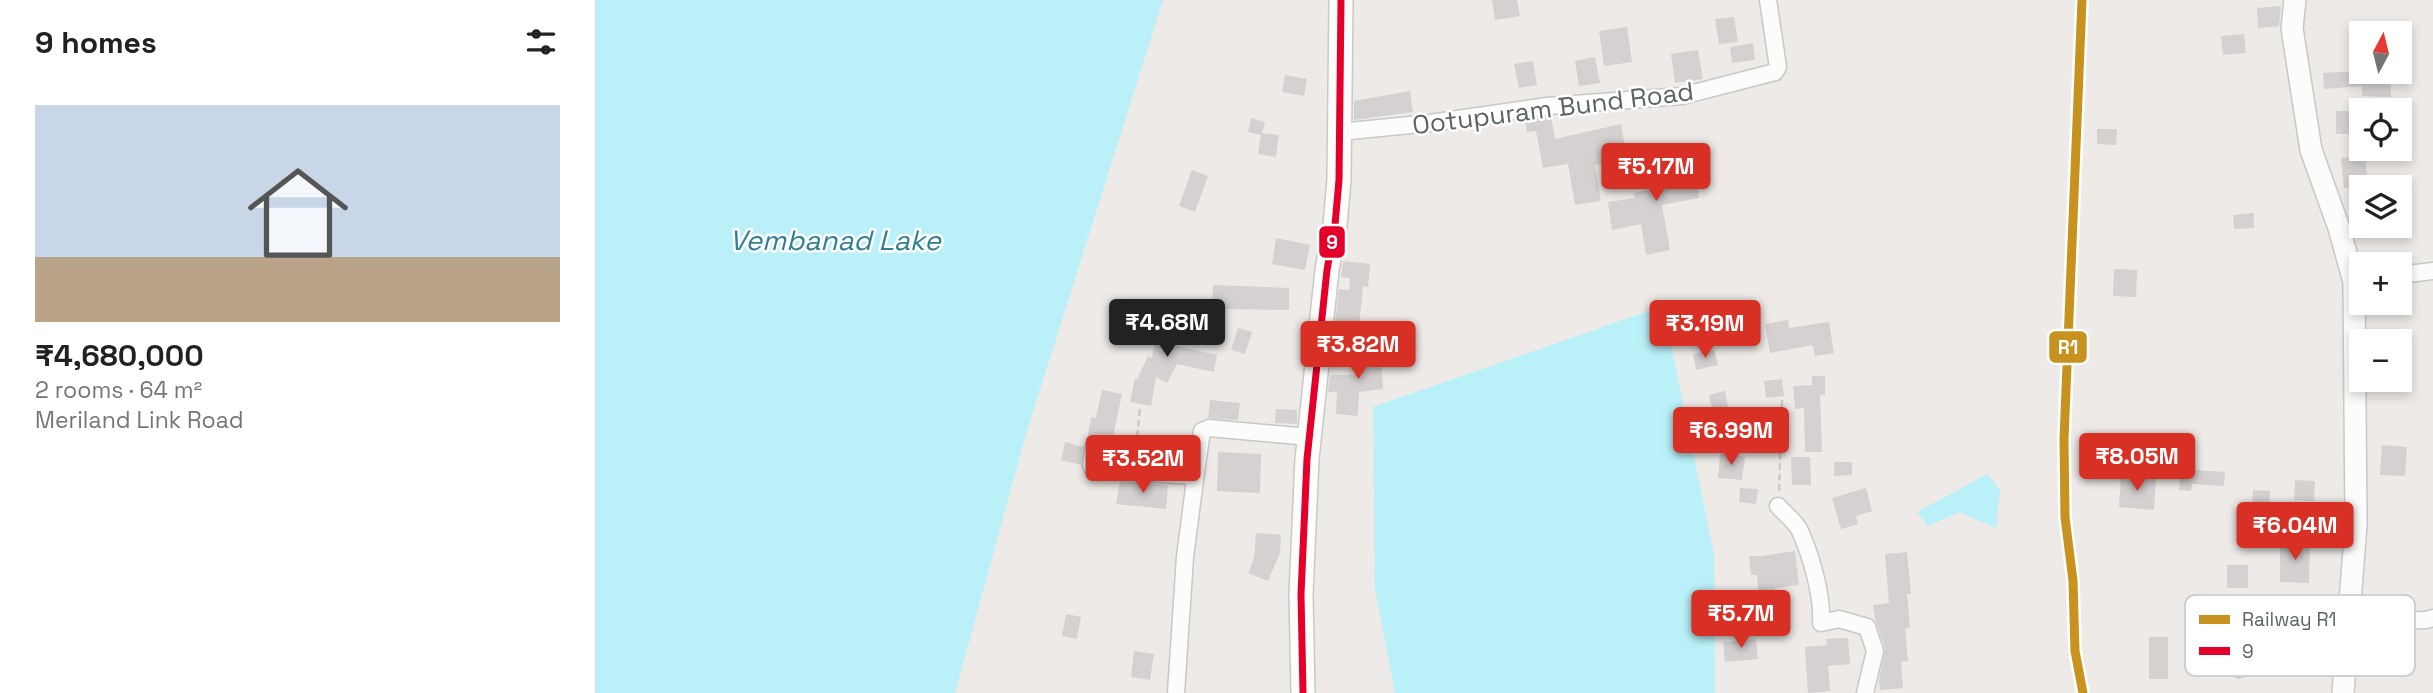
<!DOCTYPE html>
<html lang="en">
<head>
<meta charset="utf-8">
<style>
	:root { --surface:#fff; --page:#f6f6f6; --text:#202124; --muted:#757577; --line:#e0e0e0; --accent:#d93025 }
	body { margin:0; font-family:"Space Grotesk",sans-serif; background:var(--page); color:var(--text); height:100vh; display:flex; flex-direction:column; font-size:26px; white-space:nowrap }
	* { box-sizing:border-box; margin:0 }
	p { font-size:23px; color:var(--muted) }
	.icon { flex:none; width:38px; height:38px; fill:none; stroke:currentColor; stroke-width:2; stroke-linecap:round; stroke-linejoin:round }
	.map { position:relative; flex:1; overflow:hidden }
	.details { display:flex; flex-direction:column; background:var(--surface); width:595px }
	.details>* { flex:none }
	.needle { width:46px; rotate:7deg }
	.tools { position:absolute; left:1754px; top:21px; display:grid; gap:14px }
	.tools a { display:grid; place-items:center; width:63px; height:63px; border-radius:0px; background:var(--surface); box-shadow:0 4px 10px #0003; font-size:35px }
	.price { position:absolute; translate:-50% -60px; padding:0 16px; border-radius:7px; background:var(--accent); color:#fff; font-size:23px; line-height:46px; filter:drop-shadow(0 2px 4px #0008) }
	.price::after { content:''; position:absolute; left:50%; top:42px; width:21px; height:16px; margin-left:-10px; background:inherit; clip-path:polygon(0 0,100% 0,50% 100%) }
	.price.current { background:#222; color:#fff }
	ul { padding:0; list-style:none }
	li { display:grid; align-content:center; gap:14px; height:371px; padding:0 35px }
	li+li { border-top:2px solid var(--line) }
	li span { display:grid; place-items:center; height:217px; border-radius:0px; color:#555 }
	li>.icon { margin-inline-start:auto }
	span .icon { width:126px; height:126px; fill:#fffc; stroke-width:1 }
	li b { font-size:30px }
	h2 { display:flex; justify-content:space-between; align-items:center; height:84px; padding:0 35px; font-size:30px }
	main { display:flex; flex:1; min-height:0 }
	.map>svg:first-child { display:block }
</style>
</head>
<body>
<main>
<section class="details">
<h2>9 homes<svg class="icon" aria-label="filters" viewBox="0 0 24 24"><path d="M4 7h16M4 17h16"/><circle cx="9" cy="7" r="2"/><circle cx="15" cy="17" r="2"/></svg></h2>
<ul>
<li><span style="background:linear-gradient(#c9d6e8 70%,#b9a48a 0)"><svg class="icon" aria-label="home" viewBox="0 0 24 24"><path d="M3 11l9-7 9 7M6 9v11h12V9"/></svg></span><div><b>₹4,680,000</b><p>2 rooms · 64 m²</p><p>Meriland Link Road</p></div></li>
</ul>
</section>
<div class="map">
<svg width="1838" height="693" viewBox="0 0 1838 693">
	<rect width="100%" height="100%" fill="#edeae7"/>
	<!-- water -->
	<g fill="#baf0f8">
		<polygon points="0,0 568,0 431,434 360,693 0,693"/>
		<polygon points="1068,306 1119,555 1120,693 800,693 780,589 778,407"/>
		<polygon points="1393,474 1405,491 1401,528 1364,512 1333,526 1322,512"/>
	</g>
	<!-- building -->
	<g fill="#d4d1d0">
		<polygon points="897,0 922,0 925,16 900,20"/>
		<polygon points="1686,6 1684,26 1663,28 1662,8"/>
		<polygon points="1139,17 1143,42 1124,44 1120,19"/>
		<polygon points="1032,27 1037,62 1009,66 1004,31"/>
		<polygon points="1649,34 1651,53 1628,55 1626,36"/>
		<polygon points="1158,43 1160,60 1137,63 1135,47"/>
		<polygon points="1103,50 1108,79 1080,83 1076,54"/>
		<polygon points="1000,57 1005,83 984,86 980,61"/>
		<polygon points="938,61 942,85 924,88 919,64"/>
		<polygon points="1742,72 1795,72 1796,97 1767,96 1767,86 1729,89 1728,73"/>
		<polygon points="690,75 712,79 709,96 687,92"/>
		<polygon points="815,91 818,112 759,120 759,101"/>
		<polygon points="1741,111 1757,111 1758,134 1741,134"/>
		<polygon points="956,116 960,139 1026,124 1032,159 1000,165 1006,201 980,205 973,164 948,168 941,131 932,132 930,120"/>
		<polygon points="656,118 670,122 667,133 684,135 681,157 663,154 666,135 653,132"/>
		<polygon points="1502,129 1522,129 1521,145 1502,144"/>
		<polygon points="1088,151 1093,182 1101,181 1104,198 1067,205 1075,250 1051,255 1046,224 1017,230 1013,202 1040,198 1039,193 1064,188 1059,159 1068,158 1068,155"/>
		<polygon points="1770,156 1773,185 1749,188 1746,158"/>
		<polygon points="597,170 613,176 600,212 584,206"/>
		<polygon points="1659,213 1659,228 1639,229 1638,215"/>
		<polygon points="681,238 715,245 710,270 677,264"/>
		<polygon points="748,261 775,264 773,287 768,286 764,327 740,324 744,289 754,290 755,278 746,277"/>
		<polygon points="1519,269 1542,270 1541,297 1518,296"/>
		<polygon points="618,285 694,288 694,310 617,309"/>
		<polygon points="565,312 587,316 582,346 622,355 619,372 582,364 572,383 561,377 556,406 535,402 540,378 542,379 553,356 557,358"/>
		<polygon points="1193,320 1194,328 1234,322 1239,353 1220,356 1218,345 1175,353 1170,324"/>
		<polygon points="643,328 657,332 650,354 636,350"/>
		<polygon points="785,345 788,389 764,392 763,416 741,414 742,392 733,392 735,375 764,375 761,349"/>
		<polygon points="1119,350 1123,365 1101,370 1098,354"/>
		<polygon points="1217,376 1230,376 1230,395 1225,395 1227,452 1210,452 1209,408 1200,409 1198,386 1217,385"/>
		<polygon points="1187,379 1189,396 1171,398 1169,381"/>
		<polygon points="507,390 527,394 517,442 530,445 527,461 507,459 508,450 505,441 499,439 492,441 496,417 501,418"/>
		<polygon points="1130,391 1134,413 1132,413 1135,445 1094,453 1091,439 1108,435 1107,422 1120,421 1114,395"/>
		<polygon points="615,400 645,403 643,420 613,418"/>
		<polygon points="681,409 702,410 702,424 680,423"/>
		<polygon points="470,442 488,447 486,465 466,460"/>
		<polygon points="1787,445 1812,447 1810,476 1785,475"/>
		<polygon points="623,452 666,454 665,493 622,491"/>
		<polygon points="1125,454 1150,457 1147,480 1123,478"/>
		<polygon points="1196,457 1215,457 1216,485 1197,485"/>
		<polygon points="1239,462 1257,462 1257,475 1239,476"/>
		<polygon points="1586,469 1630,472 1629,486 1597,484 1596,491 1584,490"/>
		<polygon points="1526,476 1561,479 1559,510 1524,507"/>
		<polygon points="1700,480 1720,481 1719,501 1699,500"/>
		<polygon points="525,481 573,485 571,509 521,504"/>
		<polygon points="1145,488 1163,489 1161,504 1144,502"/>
		<polygon points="1271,488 1277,511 1261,516 1263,524 1246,529 1237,498"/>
		<polygon points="1658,490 1675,491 1674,513 1657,512"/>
		<polygon points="661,533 686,535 685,553 673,581 653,573 659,558"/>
		<polygon points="1685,541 1715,542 1714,583 1685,582"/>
		<polygon points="1200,551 1204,585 1180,588 1183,615 1165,616 1162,575 1156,575 1154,556 1167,556"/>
		<polygon points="1312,552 1316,594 1312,594 1315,628 1310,628 1313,661 1306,662 1308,688 1285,690 1284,680 1290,648 1280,620 1278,605 1294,603 1290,554"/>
		<rect x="1632" y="565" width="21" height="23"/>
		<polygon points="471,614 486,617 482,639 467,636"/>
		<rect x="1554" y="637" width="19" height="42"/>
		<polygon points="1253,638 1255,664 1233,666 1235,691 1213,693 1210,647 1232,645 1231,639"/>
		<polygon points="1161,639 1163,659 1130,662 1128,642"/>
		<polygon points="539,651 559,654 555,680 536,677"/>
	</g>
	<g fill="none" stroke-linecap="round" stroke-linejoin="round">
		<defs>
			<g id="minor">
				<polyline points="745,132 835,123 952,106 1087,96 1180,72 1183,67 1173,0"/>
				<polyline points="1804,275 1838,271"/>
				<polyline points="498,449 496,465 498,469 596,476 601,472 607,431 614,428 714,437"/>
				<path d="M1183,506C1190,514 1201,522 1205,531C1216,555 1228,597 1226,623L1244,619L1272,627L1280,651L1270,693"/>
				<polyline points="1644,669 1717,639 1753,621 1831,620 1838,618"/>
				<polyline points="581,693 590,557 601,472"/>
			</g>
			<polyline id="tertiary" points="1700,0 1697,28 1716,150 1744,228 1759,282 1761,524 1748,693"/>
			<polyline id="secondary" points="708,693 706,594 712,459 732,270 740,225 744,180 746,0"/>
		</defs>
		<!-- minor casing -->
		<use href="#minor" stroke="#c8c8c8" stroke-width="19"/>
		<!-- tertiary casing -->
		<use href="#tertiary" stroke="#c8c8c8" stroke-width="24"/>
		<!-- secondary casing -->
		<use href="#secondary" stroke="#c8c9c9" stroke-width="26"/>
		<!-- path -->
		<g stroke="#c8cdc8" stroke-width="2.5" stroke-dasharray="7 3.5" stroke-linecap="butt">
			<polyline points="540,458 545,408"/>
			<polyline points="1184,491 1187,400"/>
		</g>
		<!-- minor -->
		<use href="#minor" stroke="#fcfcfb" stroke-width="16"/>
		<!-- tertiary -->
		<use href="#tertiary" stroke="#fcfcfb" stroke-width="21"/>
		<!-- secondary -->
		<use href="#secondary" stroke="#fcfcfb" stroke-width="23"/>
		<defs>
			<polyline id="bus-1" points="708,693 706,594 712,459 732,270 740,225 744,180 746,0"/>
		</defs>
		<!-- bus-1 casing -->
		<use href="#bus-1" stroke="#fff" stroke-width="12"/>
		<!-- bus-1 -->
		<use href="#bus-1" stroke="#e4002b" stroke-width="7"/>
		<defs>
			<polyline id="rail-1" points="1487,0 1469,439 1470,517 1478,581 1480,651 1488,693"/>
		</defs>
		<!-- rail-1 casing -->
		<use href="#rail-1" stroke="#fff" stroke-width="14"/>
		<!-- rail-1 -->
		<use href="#rail-1" stroke="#c8921f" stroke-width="9"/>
	</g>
	<g text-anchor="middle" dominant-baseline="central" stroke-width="5" stroke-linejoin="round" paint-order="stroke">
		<!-- street labels -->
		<g font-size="26" fill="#5c6366" stroke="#fff">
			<text transform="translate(958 108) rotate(-7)">Ootupuram Bund Road</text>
		</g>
		<!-- water labels -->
		<g font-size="28" font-style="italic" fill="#308094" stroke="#fff">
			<text x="240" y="240">Vembanad Lake</text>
		</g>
	</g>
	<!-- legend -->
	<rect x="1590" y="595" width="230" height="81" rx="10" fill="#fff" stroke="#ced0d1" stroke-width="2"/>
	<rect x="1604" y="615" width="31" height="9" fill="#c8921f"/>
	<rect x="1604" y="647" width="31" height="8" fill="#e4002b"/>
	<g font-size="19" fill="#5c6366">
		<text x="1647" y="626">Railway R1</text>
		<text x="1647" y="658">9</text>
	</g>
	<g stroke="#fff" stroke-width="2.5">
		<rect x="723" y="225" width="28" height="34" rx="7" fill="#e4002b"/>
		<rect x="1453" y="330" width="40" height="34" rx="7" fill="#c8921f"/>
	</g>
	<g font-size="19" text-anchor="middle" font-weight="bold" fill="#fff">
		<text x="737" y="249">9</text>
		<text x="1473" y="354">R1</text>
	</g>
</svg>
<div class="tools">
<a><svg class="needle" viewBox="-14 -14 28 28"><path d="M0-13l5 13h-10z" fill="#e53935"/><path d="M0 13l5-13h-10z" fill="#757577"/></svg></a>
<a><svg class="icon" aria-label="locate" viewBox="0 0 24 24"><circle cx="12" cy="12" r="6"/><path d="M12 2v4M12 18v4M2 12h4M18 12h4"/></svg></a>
<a><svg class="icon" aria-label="layers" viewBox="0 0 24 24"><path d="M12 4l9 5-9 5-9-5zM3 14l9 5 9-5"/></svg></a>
<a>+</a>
<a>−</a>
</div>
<b class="price" style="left:1061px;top:203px">₹5.17M</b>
<b class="price current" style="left:572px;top:359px">₹4.68M</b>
<b class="price" style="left:1110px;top:360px">₹3.19M</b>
<b class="price" style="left:763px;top:381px">₹3.82M</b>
<b class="price" style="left:1136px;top:467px">₹6.99M</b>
<b class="price" style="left:1542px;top:493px">₹8.05M</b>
<b class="price" style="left:548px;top:495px">₹3.52M</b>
<b class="price" style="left:1700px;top:562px">₹6.04M</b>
<b class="price" style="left:1146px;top:650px">₹5.7M</b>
</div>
</main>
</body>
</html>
